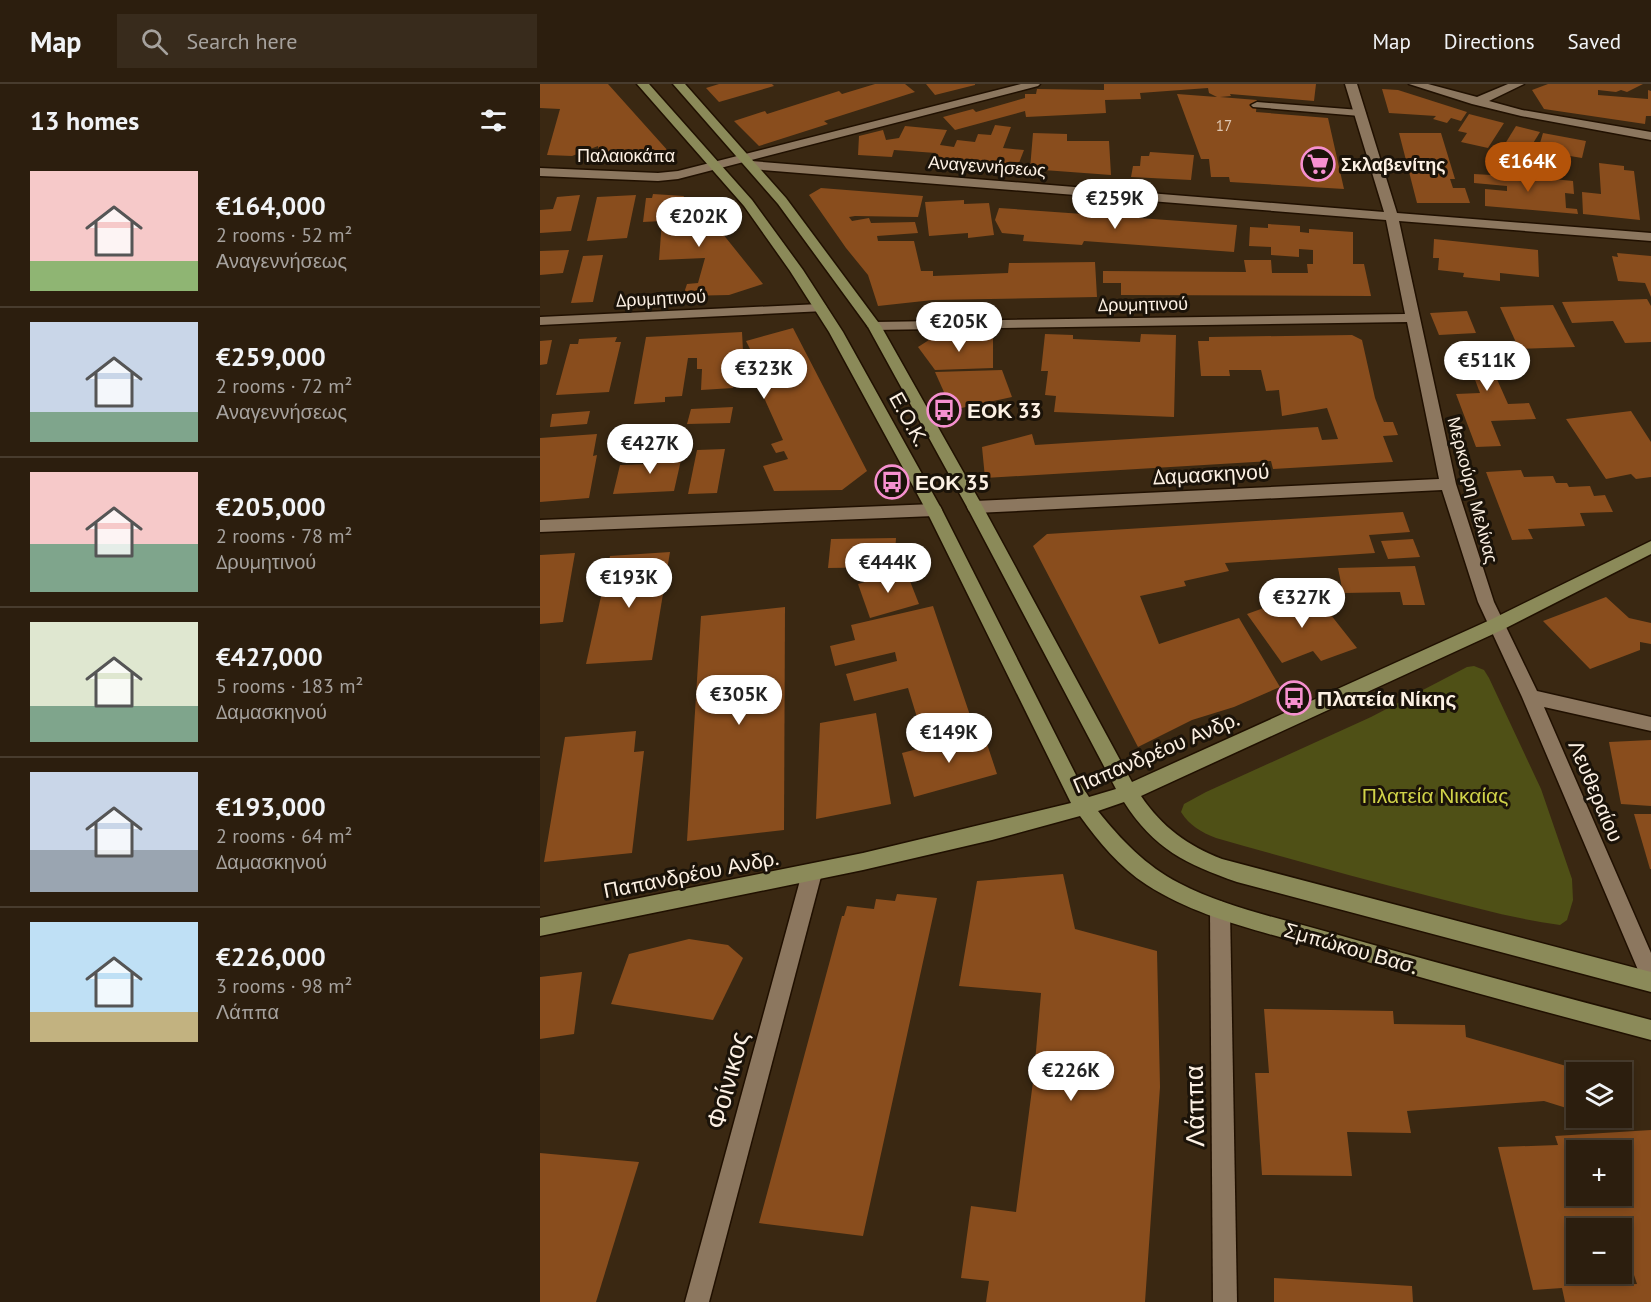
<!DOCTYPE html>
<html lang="en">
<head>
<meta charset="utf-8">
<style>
	:root { --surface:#2c1e0e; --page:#382b1c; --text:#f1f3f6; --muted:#a6a29e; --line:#483c2e; --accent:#b45309 }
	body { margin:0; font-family:"PT Sans",sans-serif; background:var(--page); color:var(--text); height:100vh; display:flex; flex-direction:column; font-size:22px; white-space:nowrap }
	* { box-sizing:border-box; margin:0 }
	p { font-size:20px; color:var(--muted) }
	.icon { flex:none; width:33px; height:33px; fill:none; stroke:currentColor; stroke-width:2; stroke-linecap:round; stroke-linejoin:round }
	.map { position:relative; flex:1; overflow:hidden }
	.sheet { display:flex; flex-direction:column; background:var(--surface); width:540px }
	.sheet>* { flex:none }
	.tools { position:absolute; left:1026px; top:978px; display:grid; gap:12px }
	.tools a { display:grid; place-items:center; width:66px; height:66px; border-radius:0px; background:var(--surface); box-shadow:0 3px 9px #0003,0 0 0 2px var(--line); font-size:30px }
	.price { position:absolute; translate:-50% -51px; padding:0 14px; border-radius:21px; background:#fff; color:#222; font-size:20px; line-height:39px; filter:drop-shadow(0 2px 3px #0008) }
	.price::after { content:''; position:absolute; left:50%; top:36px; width:18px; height:14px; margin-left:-9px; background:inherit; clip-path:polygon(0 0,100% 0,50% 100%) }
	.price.current { background:var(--accent); color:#fff }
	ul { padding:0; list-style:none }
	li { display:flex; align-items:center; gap:18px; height:150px; padding:0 30px }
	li+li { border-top:2px solid var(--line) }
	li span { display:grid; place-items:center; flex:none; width:168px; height:120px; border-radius:0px; color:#555 }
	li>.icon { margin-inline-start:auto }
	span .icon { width:72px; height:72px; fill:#fffc; stroke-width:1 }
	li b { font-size:26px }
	h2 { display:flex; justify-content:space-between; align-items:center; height:72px; padding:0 30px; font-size:26px }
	header { display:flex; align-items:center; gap:36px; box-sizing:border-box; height:84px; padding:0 30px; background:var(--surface); border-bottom:2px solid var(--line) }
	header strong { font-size:28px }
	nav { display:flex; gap:33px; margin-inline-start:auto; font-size:21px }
	.search { width:420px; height:54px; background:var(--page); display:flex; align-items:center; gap:15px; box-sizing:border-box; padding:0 21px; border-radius:0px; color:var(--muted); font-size:22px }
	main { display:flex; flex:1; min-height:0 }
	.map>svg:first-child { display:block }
</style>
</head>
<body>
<header>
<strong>Map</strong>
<div class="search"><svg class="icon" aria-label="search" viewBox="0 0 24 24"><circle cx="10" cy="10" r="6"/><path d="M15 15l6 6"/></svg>Search here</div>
<nav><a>Map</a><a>Directions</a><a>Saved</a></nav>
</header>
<main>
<section class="sheet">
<h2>13 homes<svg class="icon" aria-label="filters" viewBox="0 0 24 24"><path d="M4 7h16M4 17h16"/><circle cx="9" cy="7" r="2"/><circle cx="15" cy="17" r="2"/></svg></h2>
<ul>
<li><span style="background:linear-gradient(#f6c9c9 75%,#8fb573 0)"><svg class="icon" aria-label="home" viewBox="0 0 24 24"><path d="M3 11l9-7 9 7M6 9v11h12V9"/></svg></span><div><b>€164,000</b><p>2 rooms · 52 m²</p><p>Αναγεννήσεως</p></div></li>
<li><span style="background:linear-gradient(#c9d6e8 75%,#7fa58c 0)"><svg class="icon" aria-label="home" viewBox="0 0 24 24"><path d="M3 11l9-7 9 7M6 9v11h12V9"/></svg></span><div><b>€259,000</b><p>2 rooms · 72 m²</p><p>Αναγεννήσεως</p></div></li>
<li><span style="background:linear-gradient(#f6c9c9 60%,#7fa58c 0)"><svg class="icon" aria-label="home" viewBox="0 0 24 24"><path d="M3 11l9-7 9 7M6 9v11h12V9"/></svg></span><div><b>€205,000</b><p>2 rooms · 78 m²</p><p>Δρυμητινού</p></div></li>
<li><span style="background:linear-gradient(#dfe7d0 70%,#7fa58c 0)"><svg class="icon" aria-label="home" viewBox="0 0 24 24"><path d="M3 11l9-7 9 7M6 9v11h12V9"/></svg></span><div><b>€427,000</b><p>5 rooms · 183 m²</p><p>Δαμασκηνού</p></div></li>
<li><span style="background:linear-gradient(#c9d6e8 65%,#9aa5b1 0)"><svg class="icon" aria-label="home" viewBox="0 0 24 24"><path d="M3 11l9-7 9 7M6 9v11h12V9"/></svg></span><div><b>€193,000</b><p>2 rooms · 64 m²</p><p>Δαμασκηνού</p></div></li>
<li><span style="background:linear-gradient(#bfe0f5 75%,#c2b280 0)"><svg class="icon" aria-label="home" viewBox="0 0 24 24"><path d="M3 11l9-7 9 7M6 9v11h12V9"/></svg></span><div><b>€226,000</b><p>3 rooms · 98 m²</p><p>Λάππα</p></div></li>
</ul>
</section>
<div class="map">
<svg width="1111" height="1218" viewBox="0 0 1111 1218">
	<rect width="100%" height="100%" fill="#3a2812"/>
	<!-- green -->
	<path fill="#4f5016" d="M934,582L944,586L949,594L1001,705L1032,795L1033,816L1027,836L1020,841C975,835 933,823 889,812C818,794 747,774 676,754C661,748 650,742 641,728L644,720L666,708L831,633L927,583Z"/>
	<!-- building -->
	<g fill="#894d1d" fill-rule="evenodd">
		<polygon points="0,0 68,0 129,68 114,76 59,74 58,62 32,72 7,71 20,25 0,24"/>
		<polygon points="179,0 232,0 234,2 179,18 166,4"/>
		<polygon points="335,0 365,0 375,8 284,37 288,40 219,62 194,37 225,27 227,30 299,7 302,10"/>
		<polygon points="386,0 435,0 435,1 395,11"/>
		<polygon points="564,0 776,0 774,17 690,10 691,12 680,13 717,16 716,28 788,34 804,105 690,98 689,93 671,93 669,75 661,75 637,10 677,13 669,9 668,4 600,9 601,15 565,16 566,29 486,33 485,27 415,46 403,33 433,25 436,28 485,14 485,10 496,10 497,5 564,6"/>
		<polygon points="1008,0 1103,0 1087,8 1081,6 1076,8 1058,6 1058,11 1108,15 1108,6 1111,7 1111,32 1106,32 1105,40 1004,25 992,6"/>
		<polygon points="842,5 858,6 927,28 921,37 911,34 907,39 893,35 896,32 849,29"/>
		<polygon points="929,30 964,39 948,64 921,58 927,49 918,47"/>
		<polygon points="455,41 471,43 463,64 484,66 477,84 393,76 396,69 354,66 352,73 318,71 319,52 343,46 346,56 359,54 365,42 407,46 400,61 414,63 417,56 435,58 438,50 451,51"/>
		<polygon points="976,42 1000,48 984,74 960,68"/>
		<polygon points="493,49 527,50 527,57 569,57 571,91 490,85"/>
		<polygon points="859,49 901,49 915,95 910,95 913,104 925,104 930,119 877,119"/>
		<polygon points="1003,49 1046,57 1042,74 1030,72 1028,82 995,76"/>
		<polygon points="610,68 654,71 651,96 591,93 593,82 600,82 601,72 609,72"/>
		<polygon points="1059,79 1084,82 1084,86 1094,87 1100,136 1043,130 1042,108 1061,110"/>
		<polygon points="934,90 985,93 985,97 994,98 993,93 1033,97 1034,110 1025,109 1026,124 1037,125 1038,130 945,122 945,105 967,107 967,102 934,99"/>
		<polygon points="281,104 383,112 378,133 315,132 309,133 312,137 329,134 331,139 375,138 378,149 337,152 338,157 374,157 381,187 393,187 393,192 468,189 469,179 555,178 557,213 393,216 338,222 328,191 306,164 269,111"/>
		<polygon points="113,110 144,112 139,126 151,127 162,124 223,200 189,211 143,212 147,200 158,199 165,174 119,176 122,137 103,138 106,114 112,114"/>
		<polygon points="40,111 31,147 0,149 0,126 13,125 17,113"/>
		<polygon points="96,111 87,154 47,157 57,113"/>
		<polygon points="424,116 424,120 449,119 454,151 428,154 428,149 389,152 385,118"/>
		<polygon points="459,124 697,141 694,168 544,157 542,161 483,157 484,151 462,149 455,136"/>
		<polygon points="728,140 760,142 760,148 769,149 769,145 813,148 813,180 824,180 831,212 581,211 581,199 563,199 563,187 706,188 704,176 731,176 732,189 768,189 767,180 773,180 773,166 759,165 759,173 731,171 731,163 709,162 710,143 728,144"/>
		<polygon points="894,155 998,166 999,193 960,189 960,197 923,193 924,189 898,186 899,174 893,174"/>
		<polygon points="29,166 23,189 0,191 0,167"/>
		<polygon points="1077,169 1111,172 1111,213 1105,199 1078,197 1072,172 1078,173"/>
		<polygon points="63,171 53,218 31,219 43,172"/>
		<polygon points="1107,215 1111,222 1111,258 1085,259 1073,237 1032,239 1022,218"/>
		<polygon points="1013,221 1035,263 979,265 960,223"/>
		<polygon points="927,227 936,249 899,251 890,229"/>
		<polygon points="253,244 327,387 302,406 234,407 223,382 248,375 244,367 236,369 231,360 243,356 212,287 194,291 193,304 161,306 162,285 157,285 157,274 148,274 142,312 125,313 125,318 94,320 106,253 202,248 203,267 210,265 206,257"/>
		<polygon points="505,250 533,251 533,255 600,258 601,250 636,251 634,333 514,328 516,312 505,311 508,287 501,287"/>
		<polygon points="812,251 822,256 835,314 844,338 853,338 858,351 843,352 853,378 733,385 731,377 445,394 442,363 492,350 495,361 778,343 782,356 798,355 787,324 742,332 739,306 726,307 721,286 689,286 690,292 661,292 658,257 669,257 669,253"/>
		<polygon points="77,253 75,258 81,258 69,308 16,311 30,260 38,260 39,255"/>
		<polygon points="453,253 453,284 395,286 378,263 389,256"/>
		<polygon points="12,256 7,280 0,281 0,257"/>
		<polygon points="960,259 974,292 956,293 968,320 989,319 996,335 951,337 961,362 936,363 916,310 940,309 934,293 925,294 912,261"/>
		<polygon points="462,286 472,313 412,326 395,288"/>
		<polygon points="193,323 190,339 147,340 151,325"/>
		<polygon points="50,327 47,340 10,343 12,330"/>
		<polygon points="1091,327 1111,358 1111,393 1096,395 1091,390 1066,395 1026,335"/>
		<polygon points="57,350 53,372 57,371 49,414 0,418 0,354"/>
		<polygon points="185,365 177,409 148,410 157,366"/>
		<polygon points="143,367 134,407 73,410 80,381 110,380 112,374 124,374 125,368"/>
		<polygon points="981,386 984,393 1013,392 1016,399 1027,399 1029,403 1050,402 1054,412 1065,411 1073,428 1040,429 1045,442 988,445 993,455 972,456 946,388"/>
		<polygon points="863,428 870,448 829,451 835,469 685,479 689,487 644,497 646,502 600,512 619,560 699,534 740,603 694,623 652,636 598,663 493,462 507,450"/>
		<polygon points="356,454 354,483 288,484 291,455"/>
		<polygon points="873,455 880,473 848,475 841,457"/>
		<polygon points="130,468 112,576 46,580 70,472"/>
		<polygon points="35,469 23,538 0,540 0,471"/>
		<polygon points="875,482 885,521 863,521 860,508 803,509 798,484"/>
		<polygon points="366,487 379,520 330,534 318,500"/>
		<polygon points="768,502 817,564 781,577 773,567 742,579 707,530 732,521 736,527 757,519 749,509"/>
		<polygon points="1066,513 1089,534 1111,539 1111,560 1100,558 1100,566 1050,585 1003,537"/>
		<polygon points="393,522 433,640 383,653 368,604 314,617 306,590 357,577 355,568 295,582 290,562 315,556 311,541"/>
		<polygon points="245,523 244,746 147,757 161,532"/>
		<polygon points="336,629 351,720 276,735 280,639"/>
		<polygon points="96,647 94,668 104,667 92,769 4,778 25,653"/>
		<polygon points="443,648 457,690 374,713 362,669"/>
		<polygon points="1111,656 1111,722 1081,720 1069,658"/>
		<polygon points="1094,730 1111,730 1111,785 1110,785"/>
		<polygon points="523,790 535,845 617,867 620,1003 605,1218 446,1218 449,1197 421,1194 431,1122 476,1128 494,990 501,909 419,902 437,797"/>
		<polygon points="357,810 397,814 323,1152 219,1139 302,832 304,832 307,822 334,825 336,815 355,817"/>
		<polygon points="149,855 188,861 203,874 173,936 71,920 89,870"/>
		<polygon points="42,888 34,950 0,955 0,893"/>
		<polygon points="724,925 853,927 854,940 925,941 926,953 1047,988 1036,988 1036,1027 1004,1017 867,1027 871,1049 807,1048 812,1092 722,1091 715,989 729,989"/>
		<path d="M1111,1046V1218H1025L1022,1204L993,1206L958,1063L1018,1061L1015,1052ZM1036,1066H1082V1112H1036ZM1036,1144H1082V1183L1091,1182L1097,1200L1075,1201L1072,1190H1036Z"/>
		<polygon points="0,1069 99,1078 56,1218 0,1218"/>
		<polygon points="734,1194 872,1202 873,1218 734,1218"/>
	</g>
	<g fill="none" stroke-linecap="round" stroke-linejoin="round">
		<defs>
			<polygon id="lane" points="717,18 820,26 826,29 820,32 713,23 711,21"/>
			<g id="street">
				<polygon points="481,0 500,0 498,2 138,95 118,97 0,92 0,84 118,89 138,87"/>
				<polygon points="805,0 817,0 857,129 1111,149 1111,157 859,137 916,400 954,518 997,607 1111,633 1111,647 1004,623 1111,869 1111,903 1104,900 982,613 938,518 902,406 435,429 429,427 427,423 429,419 435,417 899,395 867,238 334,246 327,242 334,238 865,230 846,136 211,85 205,81 211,77 844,128"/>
				<polygon points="869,0 888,0 937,13 968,0 984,0 949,17 982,26 1111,48 1111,56 981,32 932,20"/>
				<polygon points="280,220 285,221 287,224 285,227 0,241 0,233"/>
				<polygon points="394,420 400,422 402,426 400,430 394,432 0,448 0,436"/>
				<polygon points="272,780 279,783 282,789 169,1218 145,1218 262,789 265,783"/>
				<polygon points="680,817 687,820 690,826 697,1218 673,1218 670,826 673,820"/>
			</g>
			<path id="secondary" d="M97,0H109L212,116L263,186L303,248L402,426L540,699L549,713L576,705L427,423L328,243L238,120L133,0H145L246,114L341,242L443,423L592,698L950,536L1111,457V470L962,546L601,712C622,743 648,762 682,775L1111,888V908L697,798C646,780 614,765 584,718L558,727C581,756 606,782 639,799C687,824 743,835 795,850C900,880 1005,908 1111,936V956C1002,927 894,898 786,866C725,848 660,835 607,801C579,783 559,758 540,732L452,756L323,786L0,852V834L323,769L531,719L386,426L289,248L250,187L204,122Z"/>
		</defs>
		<!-- lane casing -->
		<use href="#lane" stroke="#201000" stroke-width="3"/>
		<!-- street casing -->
		<use href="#street" stroke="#201000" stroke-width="3"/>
		<!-- secondary casing -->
		<use href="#secondary" stroke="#201000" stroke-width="3"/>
		<!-- lane -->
		<use href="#lane" fill="#8c775f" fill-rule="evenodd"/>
		<!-- street -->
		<use href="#street" fill="#8c775f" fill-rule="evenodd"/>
		<!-- secondary -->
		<use href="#secondary" fill="#8b8a59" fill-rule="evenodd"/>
	</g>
	<!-- icons -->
	<defs>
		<symbol id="supermarket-ring" viewBox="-11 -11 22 22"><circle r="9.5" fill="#1b1309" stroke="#f690cf" stroke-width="1.5"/><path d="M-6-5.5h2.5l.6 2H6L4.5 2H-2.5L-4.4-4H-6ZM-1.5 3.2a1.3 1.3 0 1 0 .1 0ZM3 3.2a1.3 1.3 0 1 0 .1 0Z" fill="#f690cf"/></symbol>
		<symbol id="bus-ring" viewBox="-11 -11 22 22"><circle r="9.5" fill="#1b1309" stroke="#f690cf" stroke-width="1.5"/><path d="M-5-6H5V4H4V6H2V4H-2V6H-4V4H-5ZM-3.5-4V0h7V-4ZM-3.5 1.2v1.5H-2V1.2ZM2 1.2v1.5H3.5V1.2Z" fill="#f690cf"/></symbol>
	</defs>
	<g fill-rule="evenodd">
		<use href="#supermarket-ring" x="759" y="61" width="38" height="38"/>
		<use href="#bus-ring" x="385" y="307" width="38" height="38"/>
		<use href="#bus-ring" x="333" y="379" width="38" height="38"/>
		<use href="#bus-ring" x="735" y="595" width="38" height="38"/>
	</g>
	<g text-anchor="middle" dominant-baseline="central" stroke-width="6" stroke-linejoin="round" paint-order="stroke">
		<!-- far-number labels -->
		<g font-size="15" fill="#dfc7b2">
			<text x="684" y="41">17</text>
		</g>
		<!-- far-street labels -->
		<g font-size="18" fill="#fcf0e3" stroke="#1b1309">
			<text x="86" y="71">Παλαιοκάπα</text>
			<text transform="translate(447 82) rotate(4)">Αναγεννήσεως</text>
			<text transform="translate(121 214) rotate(-3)">Δρυμητινού</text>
			<text transform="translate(603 220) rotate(-1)">Δρυμητινού</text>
			<text transform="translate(933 406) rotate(75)">Μερκούρη Μελίνας</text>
		</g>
		<!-- far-poi labels -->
		<g font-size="18" font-weight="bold" fill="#fcf0e3" stroke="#1b1309" text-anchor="start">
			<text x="801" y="80">Σκλαβενίτης</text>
		</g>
		<!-- poi labels -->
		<g font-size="21" font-weight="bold" fill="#fcf0e3" stroke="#1b1309" text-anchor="start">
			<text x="427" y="326">ΕΟΚ 33</text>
			<text x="375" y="398">ΕΟΚ 35</text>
			<text x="777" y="614">Πλατεία Νίκης</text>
		</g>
		<!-- street labels -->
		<g font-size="21" fill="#fcf0e3" stroke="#1b1309">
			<text transform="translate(369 335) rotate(61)">Ε.Ο.Κ.</text>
			<text transform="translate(671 390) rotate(-3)">Δαμασκηνού</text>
			<text transform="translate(616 668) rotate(-23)">Παπανδρέου Ανδρ.</text>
			<text transform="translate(1056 707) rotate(67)">Λευθεραίου</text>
			<text transform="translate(151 790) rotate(-11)">Παπανδρέου Ανδρ.</text>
			<text transform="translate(811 864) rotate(16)">Σμπώκου Βασ.</text>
		</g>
		<!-- park labels -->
		<g font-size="21" fill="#d0d249" stroke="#1b1309">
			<text x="895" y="711">Πλατεία Νικαίας</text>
		</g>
		<!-- near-street labels -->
		<g font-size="26" fill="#fcf0e3" stroke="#1b1309">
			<text transform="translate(187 996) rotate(-75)">Φοίνικος</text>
			<text transform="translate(654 1022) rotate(-91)">Λάππα</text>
		</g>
	</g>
</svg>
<div class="tools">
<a><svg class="icon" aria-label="layers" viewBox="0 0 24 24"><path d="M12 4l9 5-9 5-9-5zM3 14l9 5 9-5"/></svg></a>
<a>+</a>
<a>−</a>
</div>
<b class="price current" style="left:988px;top:109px">€164K</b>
<b class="price" style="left:575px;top:146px">€259K</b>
<b class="price" style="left:159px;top:164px">€202K</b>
<b class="price" style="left:419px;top:269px">€205K</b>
<b class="price" style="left:947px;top:308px">€511K</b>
<b class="price" style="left:224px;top:316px">€323K</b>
<b class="price" style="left:110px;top:391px">€427K</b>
<b class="price" style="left:348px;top:510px">€444K</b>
<b class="price" style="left:89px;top:525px">€193K</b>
<b class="price" style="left:762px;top:545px">€327K</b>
<b class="price" style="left:199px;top:642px">€305K</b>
<b class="price" style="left:409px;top:680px">€149K</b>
<b class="price" style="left:531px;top:1018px">€226K</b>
</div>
</main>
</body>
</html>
